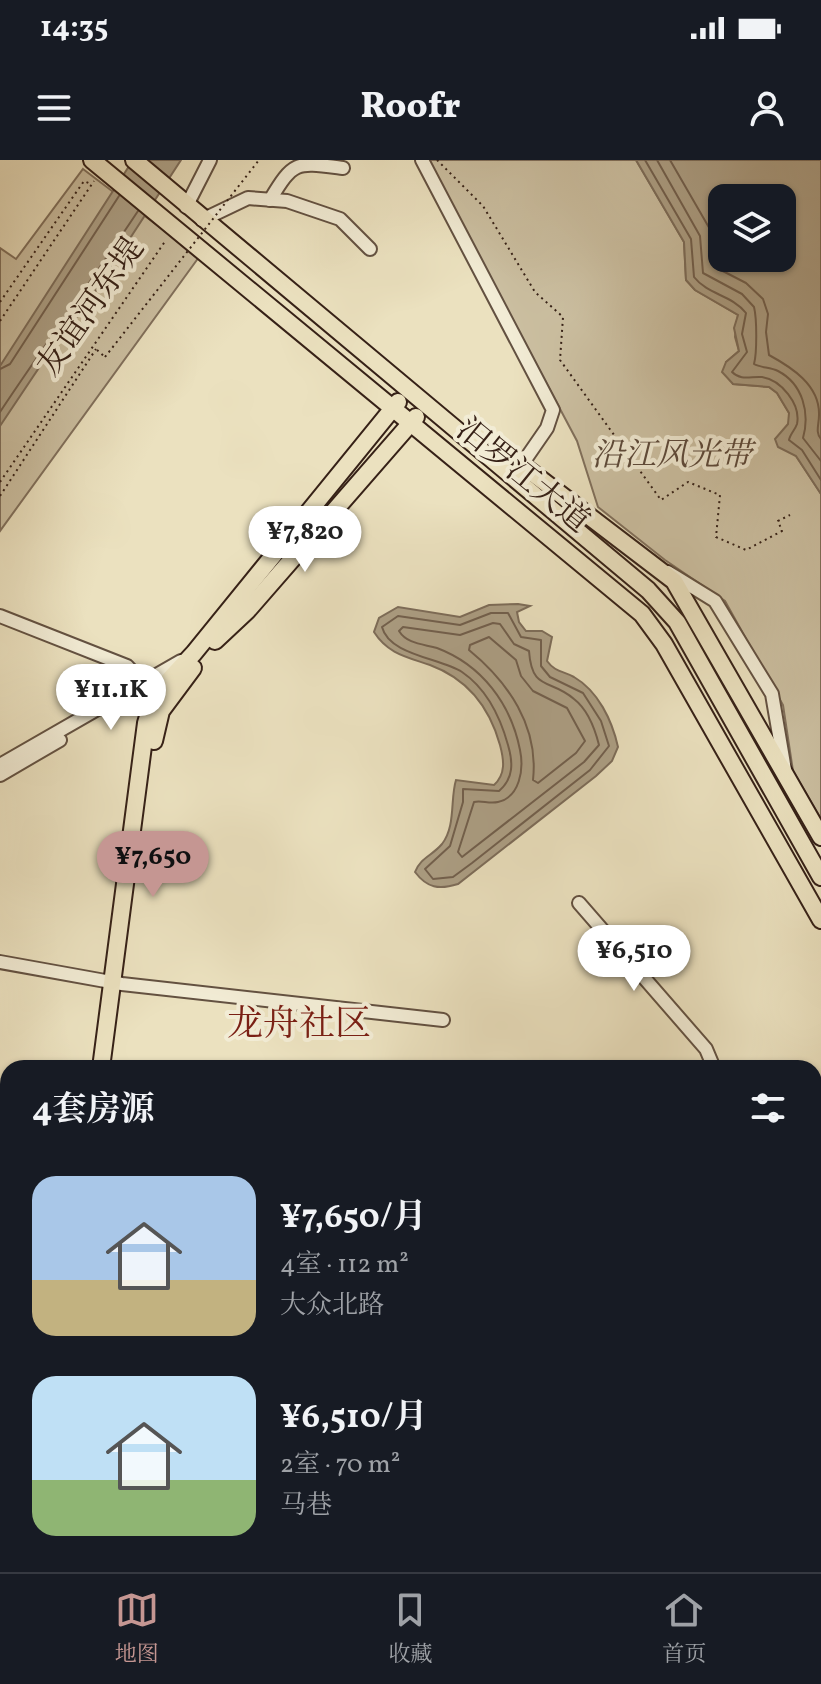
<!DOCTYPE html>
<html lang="zh">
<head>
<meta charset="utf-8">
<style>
	:root { --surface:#171b24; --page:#20242c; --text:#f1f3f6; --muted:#9ea1a6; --line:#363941; --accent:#c59692 }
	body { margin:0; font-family:Vollkorn,"Noto Serif SC",serif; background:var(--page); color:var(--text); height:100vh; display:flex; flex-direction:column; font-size:30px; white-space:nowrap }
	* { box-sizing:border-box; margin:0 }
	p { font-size:26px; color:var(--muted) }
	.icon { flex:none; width:44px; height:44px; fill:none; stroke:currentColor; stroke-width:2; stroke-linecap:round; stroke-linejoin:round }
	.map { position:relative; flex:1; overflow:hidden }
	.side { position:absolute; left:0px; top:900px; width:822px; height:512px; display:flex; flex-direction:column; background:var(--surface); border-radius:24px 24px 0 0; box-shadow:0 2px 6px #0004 }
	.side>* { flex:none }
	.fabs { position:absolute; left:708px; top:24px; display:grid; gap:16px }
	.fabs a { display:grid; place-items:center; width:88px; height:88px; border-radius:16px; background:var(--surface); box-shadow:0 2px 6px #0004; font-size:40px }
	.price { position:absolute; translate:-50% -68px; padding:0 18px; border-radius:28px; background:#fff; color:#222; font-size:26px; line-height:52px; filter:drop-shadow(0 2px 4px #0008) }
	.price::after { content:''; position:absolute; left:50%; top:48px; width:24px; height:18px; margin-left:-12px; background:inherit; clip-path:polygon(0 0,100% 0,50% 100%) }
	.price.current { background:var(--accent); color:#111 }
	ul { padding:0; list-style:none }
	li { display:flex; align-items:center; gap:24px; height:200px; padding:0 32px }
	li span { display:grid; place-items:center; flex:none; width:224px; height:160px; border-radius:24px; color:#555 }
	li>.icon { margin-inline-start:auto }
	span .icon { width:96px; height:96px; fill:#fffc; stroke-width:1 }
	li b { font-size:34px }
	h2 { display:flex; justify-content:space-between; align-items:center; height:96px; padding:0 32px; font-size:34px }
	.status { display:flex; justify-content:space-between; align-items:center; height:56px; padding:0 40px; background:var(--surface); direction:ltr }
	.status svg { height:22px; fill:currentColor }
	header { display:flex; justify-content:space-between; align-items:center; height:104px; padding:0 32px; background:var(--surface); font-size:36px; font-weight:800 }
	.menu { display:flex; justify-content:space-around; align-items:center; height:112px; border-top:2px solid var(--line); background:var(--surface); font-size:22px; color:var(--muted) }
	.menu a { display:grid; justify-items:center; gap:4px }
	.menu .current { color:var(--accent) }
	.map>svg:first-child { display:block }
</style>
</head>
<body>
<div class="status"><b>14:35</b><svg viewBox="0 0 49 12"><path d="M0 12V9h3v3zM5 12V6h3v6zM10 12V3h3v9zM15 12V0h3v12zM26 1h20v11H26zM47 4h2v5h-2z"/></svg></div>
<header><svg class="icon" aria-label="menu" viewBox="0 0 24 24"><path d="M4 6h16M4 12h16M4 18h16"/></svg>Roofr<svg class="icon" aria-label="person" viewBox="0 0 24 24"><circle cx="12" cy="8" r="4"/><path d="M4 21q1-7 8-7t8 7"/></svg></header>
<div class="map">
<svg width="821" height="1412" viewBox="0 0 821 1412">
	<rect width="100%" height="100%" fill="#ebe1bf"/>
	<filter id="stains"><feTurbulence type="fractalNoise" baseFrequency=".0025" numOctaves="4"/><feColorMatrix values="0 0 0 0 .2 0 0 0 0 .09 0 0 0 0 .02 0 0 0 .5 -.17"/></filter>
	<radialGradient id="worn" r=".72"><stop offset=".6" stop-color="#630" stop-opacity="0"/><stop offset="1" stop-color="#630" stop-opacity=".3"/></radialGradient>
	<!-- green -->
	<g fill="#ccc0a2" stroke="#81705c" stroke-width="2">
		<polygon points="428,0 636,0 684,82 686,120 695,130 738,155 735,177 739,191 726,202 733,224 769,227 777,233 789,253 789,264 776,279 796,296 821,334 821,659 793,611 783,545 725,441 665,400 598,347 577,281"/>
		<polygon points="83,9 199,97 0,371 0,88 16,99"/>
		<polygon points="464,1404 720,1404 722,1411 484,1412 463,1410"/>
	</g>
	<!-- water -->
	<g fill="#ada086" stroke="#7d6d5a" stroke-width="2" fill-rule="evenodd">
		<polygon points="133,0 181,0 82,152 67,166 0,266 0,206"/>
		<path d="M636,0H821V334L796,296L778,287L775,279L788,264L789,253L777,233L769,227L733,224L722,212L726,202L739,191L734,168L738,155L695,130L686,120L684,82ZM782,38V98H722V38Z"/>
		<path d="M518,444L530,446L517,452L519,462L526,471H542L552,477L547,501C555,512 563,511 574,517C598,531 612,560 618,587L612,601L596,616L458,724C439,730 427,728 415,712C421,697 432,696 442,684C456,666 450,639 456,620L494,625C506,614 504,600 500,585C490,549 468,519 430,505C407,497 388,494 374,472L379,458L398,447L460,457L489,445Z"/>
	</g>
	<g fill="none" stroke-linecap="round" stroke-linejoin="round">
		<!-- shore -->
		<g stroke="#72604e" stroke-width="2">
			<path d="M645,0L691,79L694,117C708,135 732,135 746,153L742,174L747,192L732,212C741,221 751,216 762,217C781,220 801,244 797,264C795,270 790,274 789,280L802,290L821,320"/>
			<path d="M657,0L700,76L703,113L742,134L754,147C757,159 757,193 754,204C761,208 770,207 778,211C803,224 810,253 803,278L821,301"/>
			<path d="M670,0L711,71L715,107L746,123L763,139L768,154L766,172L769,195C791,207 820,225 819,255C819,265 815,272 821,279"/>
			<polyline points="0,209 10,204 119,36"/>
			<path d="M0,252C45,184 93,119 138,51"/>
			<path d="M491,453H508L521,477L541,480V506L550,517L583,533L601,561L609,586L590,610L472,703L453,717L433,719L425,709L450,686L463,642V629L499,631C514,618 513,602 508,585C500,556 487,529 462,512C440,498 389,495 382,467L398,456L460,465Z"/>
			<path d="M493,463L500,464L514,484L529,491C532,532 550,518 574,539C587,549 595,569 599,585L584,602L462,697L458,692L474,642C481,640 489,644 498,642C520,637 524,609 520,590C511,544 482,505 437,488C423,484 407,484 399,471L403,467L460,475Z"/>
			<path d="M489,477L516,500L521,516L533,531L567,548L585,581L576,593L538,623L533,620C539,566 508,522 469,490L470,485Z"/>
		</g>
		<defs>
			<g id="minor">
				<polyline points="422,0 553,250 547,268 518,310"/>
				<path d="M270,40C294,0 296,2 343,8"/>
				<polyline points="186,47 210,0"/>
				<polyline points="202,60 248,38 287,41 340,59 370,89"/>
				<polyline points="668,412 715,441 772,534 785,610"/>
				<polyline points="0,456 127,506 149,529"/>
				<polyline points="0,605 181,501"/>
				<polyline points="0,615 60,580"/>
				<polyline points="579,743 706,889 714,908"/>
				<polyline points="0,802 122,824 443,860"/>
				<polyline points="814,1112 821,1126"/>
				<polyline points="0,1149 8,1150"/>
				<polyline points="0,1197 1,1198"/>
				<polyline points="814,1251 821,1248"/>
				<polyline points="339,1412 340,1404"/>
				<polyline points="459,1412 460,1404"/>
				<polyline points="753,1412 754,1404"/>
			</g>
			<g id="major">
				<polyline points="92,0 642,454 664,484 821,760"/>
				<polyline points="134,0 648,430 677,462 821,717"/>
				<polyline points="522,305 674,421 821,677"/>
				<polyline points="215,481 247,451 416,257"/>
				<polyline points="154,581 161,551 193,508"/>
				<polyline points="101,908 146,563 154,536 194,493 398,242"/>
				<polyline points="44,1412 45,1404"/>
			</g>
		</defs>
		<!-- minor casing -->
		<use href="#minor" stroke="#635141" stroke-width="16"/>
		<!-- major casing -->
		<use href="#major" stroke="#362117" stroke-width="20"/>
		<!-- path -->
		<g stroke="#362117" stroke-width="2" stroke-dasharray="2 4" stroke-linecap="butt">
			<polyline points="437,0 483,46 535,132 563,157 560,200 661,340 688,322 720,335 716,377 746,390 782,371 778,361 790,355"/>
			<polyline points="0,142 84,21 91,24"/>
			<polyline points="0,161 94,21"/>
			<polyline points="97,190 105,197"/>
			<polyline points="0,322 166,80"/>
			<polyline points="0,336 96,189"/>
		</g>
		<!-- minor -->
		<use href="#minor" stroke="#f2ecd5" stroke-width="12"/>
		<!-- major -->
		<use href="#major" stroke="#ebe1bf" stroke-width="16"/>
		<!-- path-bridge -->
		<polyline stroke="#362117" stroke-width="2" stroke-dasharray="2 4" stroke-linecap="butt" points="105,197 259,0"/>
	</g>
	<g text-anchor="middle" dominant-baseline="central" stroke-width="8" stroke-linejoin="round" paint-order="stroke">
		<!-- street labels -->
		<g font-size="32" fill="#362117" stroke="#f2ecd5">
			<text transform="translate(92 148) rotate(-55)">友谊河东堤</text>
			<text transform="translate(522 317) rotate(39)">汨罗江大道</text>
		</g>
		<!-- park labels -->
		<g font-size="32" font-style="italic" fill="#5c493a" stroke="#f2ecd5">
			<text x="672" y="297">沿江风光带</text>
		</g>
		<!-- quarter labels -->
		<g font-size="36" fill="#7a1f14" stroke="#f2ecd5">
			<text x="299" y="866">龙舟社区</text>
		</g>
	</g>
	<rect width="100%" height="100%" filter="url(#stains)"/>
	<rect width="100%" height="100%" fill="url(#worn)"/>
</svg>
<div class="fabs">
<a><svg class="icon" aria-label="layers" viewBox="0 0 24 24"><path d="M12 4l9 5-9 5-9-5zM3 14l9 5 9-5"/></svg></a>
</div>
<b class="price" style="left:305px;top:414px">¥7,820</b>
<b class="price" style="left:111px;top:572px">¥11.1K</b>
<b class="price current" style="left:153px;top:739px">¥7,650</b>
<b class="price" style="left:634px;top:833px">¥6,510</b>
<section class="side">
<h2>4套房源<svg class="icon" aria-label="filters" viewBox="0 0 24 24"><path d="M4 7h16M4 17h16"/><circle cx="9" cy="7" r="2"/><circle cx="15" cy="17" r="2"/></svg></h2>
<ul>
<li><span style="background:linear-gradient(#a9c7e8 65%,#c2b280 0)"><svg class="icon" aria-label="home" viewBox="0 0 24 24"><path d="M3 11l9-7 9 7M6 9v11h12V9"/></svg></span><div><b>¥7,650/月</b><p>4室 · 112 m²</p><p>大众北路</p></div></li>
<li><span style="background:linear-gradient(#bfe0f5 65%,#8fb573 0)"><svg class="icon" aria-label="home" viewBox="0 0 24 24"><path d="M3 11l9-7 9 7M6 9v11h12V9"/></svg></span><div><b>¥6,510/月</b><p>2室 · 70 m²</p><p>马巷</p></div></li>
</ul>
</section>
</div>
<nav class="menu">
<a class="current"><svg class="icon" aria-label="map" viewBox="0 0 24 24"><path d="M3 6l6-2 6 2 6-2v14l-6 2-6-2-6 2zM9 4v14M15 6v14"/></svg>地图</a>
<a><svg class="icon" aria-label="saved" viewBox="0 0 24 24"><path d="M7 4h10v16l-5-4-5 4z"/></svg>收藏</a>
<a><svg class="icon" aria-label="home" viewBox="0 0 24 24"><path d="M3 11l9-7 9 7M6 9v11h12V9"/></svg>首页</a>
</nav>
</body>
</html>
